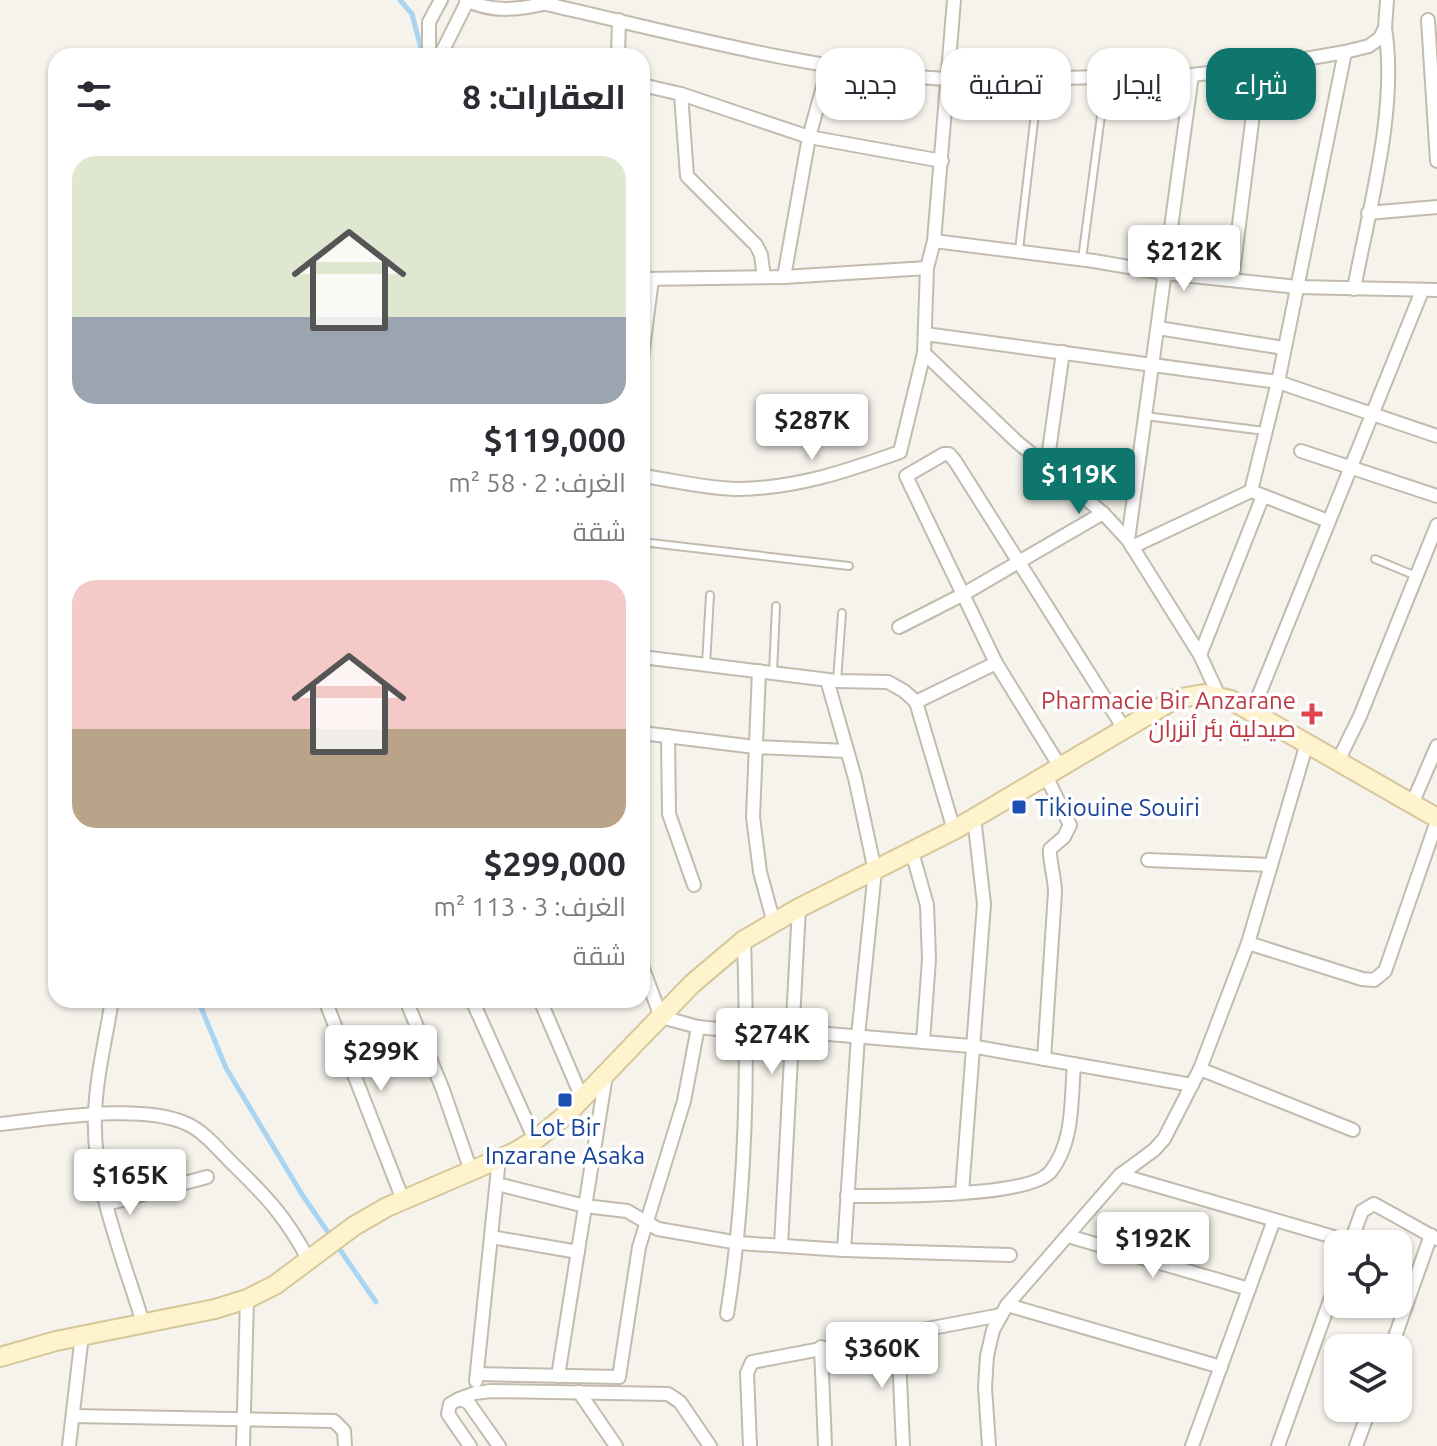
<!DOCTYPE html>
<html lang="ar">
<head>
<meta charset="utf-8">
<style>
	:root { --surface:#fff; --page:#f2f2f3; --text:#2b2b33; --muted:#7c7c81; --accent:#0f766e }
	body { margin:0; font-family:Ubuntu,Cairo,sans-serif; background:var(--page); color:var(--text); direction:rtl; height:100vh; display:flex; flex-direction:column; font-size:30px; white-space:nowrap }
	* { box-sizing:border-box; margin:0 }
	p { font-size:26px; color:var(--muted) }
	.icon { flex:none; width:44px; height:44px; fill:none; stroke:currentColor; stroke-width:2; stroke-linecap:round; stroke-linejoin:round }
	.map { position:relative; flex:1; overflow:hidden; direction:ltr }
	.drawer { position:absolute; left:48px; top:48px; width:602px; height:960px; display:flex; flex-direction:column; background:var(--surface); border-radius:24px; box-shadow:0 2px 6px #0004; direction:rtl }
	.drawer>* { flex:none }
	.banner { position:absolute; left:674px; top:48px; width:642px; height:72px; direction:rtl; display:flex; gap:16px }
	.fabs { position:absolute; left:1324px; top:1230px; display:grid; gap:16px }
	.fabs a { display:grid; place-items:center; width:88px; height:88px; border-radius:16px; background:var(--surface); box-shadow:0 2px 6px #0004; font-size:40px }
	.price { position:absolute; translate:-50% -68px; padding:0 18px; border-radius:8px; background:#fff; color:#222; font-size:26px; line-height:52px; filter:drop-shadow(0 2px 4px #0008) }
	.price::after { content:''; position:absolute; left:50%; top:48px; width:24px; height:18px; margin-left:-12px; background:inherit; clip-path:polygon(0 0,100% 0,50% 100%) }
	.price.on { background:var(--accent); color:#fff }
	ul { padding:0; list-style:none }
	li { display:grid; align-content:center; gap:16px; height:424px; padding:0 24px }
	li span { display:grid; place-items:center; height:248px; border-radius:24px; color:#555 }
	li>.icon { margin-inline-start:auto }
	span .icon { width:144px; height:144px; fill:#fffc; stroke-width:1 }
	li b { font-size:34px }
	h2 { display:flex; justify-content:space-between; align-items:center; height:96px; padding:0 24px; font-size:34px }
	.chip { padding:0 28px; border-radius:24px; background:var(--surface); box-shadow:0 2px 6px #0004; font-size:28px; line-height:72px }
	.chip.on { background:var(--accent); color:#fff }
	.map>svg:first-child { display:block }
</style>
</head>
<body>
<div class="map">
<svg width="1437" height="1446" viewBox="0 0 1437 1446">
	<rect width="100%" height="100%" fill="#f6f3ec"/>
	<g fill="none" stroke-linecap="round" stroke-linejoin="round">
		<!-- stream -->
		<g stroke="#a9d4f2" stroke-width="5">
			<polyline points="400,0 412,14 423,56"/>
			<polyline points="198,1000 226,1068 303,1196 376,1302"/>
		</g>
		<defs>
			<g id="lane">
				<polyline points="1019,250 1039,79"/>
				<polyline points="1082,259 1106,78"/>
				<polyline points="1145,416 1265,431"/>
				<polyline points="642,493 643,476"/>
				<polyline points="642,542 849,566"/>
				<polyline points="1375,559 1416,576"/>
				<polyline points="706,665 710,595"/>
				<polyline points="773,673 776,606"/>
				<polyline points="837,681 842,613"/>
			</g>
			<g id="street">
				<path d="M466,0C494,14 523,9 552,2"/>
				<path d="M546,4C684,35 825,75 966,80L1192,75L1259,67L1345,52L1369,46L1380,38L1385,28L1387,0"/>
				<polyline points="1428,20 1437,161"/>
				<polyline points="429,56 429,22 441,0"/>
				<polyline points="440,56 468,0"/>
				<polyline points="618,56 619,20"/>
				<polyline points="642,85 681,94 809,137 942,161"/>
				<polyline points="681,94 687,176 756,245 761,255 764,277"/>
				<polyline points="1368,213 1437,207"/>
				<polyline points="934,241 1094,261 1164,273 1297,287 1437,290"/>
				<polyline points="784,277 809,137 829,65"/>
				<polyline points="642,279 784,277 927,268"/>
				<polyline points="1232,280 1259,67"/>
				<path d="M1354,289C1369,208 1398,109 1385,28"/>
				<polyline points="1158,328 1284,348"/>
				<polyline points="925,334 1278,382 1437,436"/>
				<polyline points="924,353 1016,441 1103,513 1128,540 1200,655 1219,696"/>
				<polyline points="642,357 652,279"/>
				<polyline points="1301,451 1437,496"/>
				<polyline points="1047,465 1063,352"/>
				<path d="M642,476C673,480 708,489 739,489C797,488 847,471 900,452L924,353L927,268L934,241L954,0"/>
				<polyline points="1251,491 1278,382 1345,52"/>
				<polyline points="1128,540 1192,75"/>
				<polyline points="1132,547 1251,491 1328,521"/>
				<polyline points="899,627 962,595 1103,513"/>
				<polyline points="1200,655 1263,496"/>
				<polyline points="642,657 837,681 888,682 904,691 916,702 954,830"/>
				<polyline points="759,671 753,817 760,872 774,923"/>
				<polyline points="827,680 855,778 875,871 858,1036 844,1250"/>
				<polyline points="916,702 996,663"/>
				<polyline points="1252,712 1422,291"/>
				<polyline points="642,733 755,747 847,751"/>
				<polyline points="668,736 669,814 694,885"/>
				<polyline points="1338,761 1360,716 1437,525"/>
				<polyline points="1059,765 996,663 906,476 944,454 949,454 955,461 1123,727"/>
				<polyline points="1412,804 1437,746"/>
				<polyline points="912,852 927,905 929,959 923,1042"/>
				<polyline points="1148,860 1271,865"/>
				<polyline points="1248,943 1362,979 1374,980 1385,971 1437,821"/>
				<polyline points="642,966 661,1017 698,1027 747,1032 793,1031 971,1046 1192,1085"/>
				<path d="M112,1000C106,1038 96,1077 95,1115C92,1185 123,1257 143,1323"/>
				<polyline points="325,1000 403,1200"/>
				<polyline points="406,1000 443,1090 471,1171"/>
				<polyline points="472,1000 535,1140"/>
				<polyline points="540,1000 582,1098"/>
				<path d="M1044,1059L1055,892C1055,879 1049,859 1050,849L1064,837L1070,825L1045,774"/>
				<polyline points="1200,1069 1353,1130"/>
				<path d="M0,1124C50,1119 139,1103 185,1123C205,1131 220,1152 236,1167C268,1198 287,1219 308,1259"/>
				<polyline points="1120,1175 1351,1242"/>
				<polyline points="497,1184 585,1206 627,1211 658,1229 739,1243 844,1250 1010,1255"/>
				<polyline points="962,1192 984,904 974,817"/>
				<path d="M847,1196C884,1196 1031,1198 1051,1171C1074,1142 1071,1099 1074,1064"/>
				<polyline points="107,1204 207,1177"/>
				<polyline points="1068,1236 1249,1289"/>
				<polyline points="491,1237 578,1252"/>
				<polyline points="1350,1244 1362,1211 1374,1204 1437,1239"/>
				<polyline points="781,1245 799,908"/>
				<polyline points="1007,1305 1221,1367"/>
				<path d="M727,1314C747,1191 748,1064 744,940"/>
				<polyline points="898,1333 903,1446"/>
				<polyline points="821,1347 825,1446"/>
				<polyline points="1391,1348 1431,1235"/>
				<polyline points="477,1374 619,1377 639,1247 684,1101 698,1027"/>
				<polyline points="558,1376 606,1075"/>
				<polyline points="476,1381 499,1159"/>
				<polyline points="579,1392 616,1446"/>
				<polyline points="459,1399 475,1393 491,1391 668,1394 680,1402 710,1446"/>
				<polyline points="73,1416 334,1421 344,1431 345,1446"/>
				<polyline points="69,1446 82,1335"/>
				<polyline points="243,1446 247,1299"/>
				<polyline points="470,1446 448,1414 450,1404 459,1399 468,1402 499,1446"/>
				<polyline points="750,1446 747,1373 752,1362 1001,1315"/>
				<polyline points="989,1446 985,1387 987,1356 993,1330 1007,1305 1120,1175 1154,1150 1164,1139 1200,1069 1248,943 1307,743"/>
				<polyline points="1192,1446 1274,1220"/>
				<polyline points="1278,1446 1338,1278"/>
				<polyline points="1356,1446 1370,1408"/>
			</g>
			<polyline id="secondary" points="0,1357 56,1341 215,1309 247,1299 275,1285 354,1226 387,1207 515,1152 535,1140 567,1114 692,984 744,940 799,908 954,830 1175,699 1204,694 1231,700 1437,818"/>
		</defs>
		<!-- lane casing -->
		<use href="#lane" stroke="#c2bbae" stroke-width="10"/>
		<!-- street casing -->
		<use href="#street" stroke="#c2bbae" stroke-width="16"/>
		<!-- secondary casing -->
		<use href="#secondary" stroke="#d6c79b" stroke-width="22"/>
		<!-- lane -->
		<use href="#lane" stroke="#fff" stroke-width="6"/>
		<!-- street -->
		<use href="#street" stroke="#fff" stroke-width="12"/>
		<!-- secondary -->
		<use href="#secondary" stroke="#fff3cd" stroke-width="18"/>
	</g>
	<!-- markers -->
	<path fill="#e0444e" stroke="#fff" stroke-width="3" d="M1308 702h8v8h8v8h-8v8h-8v-8h-8v-8h8z"/>
	<g fill="#1a4fb4" stroke="#fff" stroke-width="3">
		<rect x="1011" y="799" width="16" height="16" rx="4"/>
		<rect x="557" y="1092" width="16" height="16" rx="4"/>
	</g>
	<g text-anchor="middle" dominant-baseline="central" stroke-width="7" stroke-linejoin="round" paint-order="stroke">
		<!-- health labels -->
		<g font-size="24" fill="#be3a42" stroke="#fff" text-anchor="end">
			<text x="1296" y="700">Pharmacie Bir Anzarane<tspan x="1296" dy="28">صيدلية بئر أنزران</tspan></text>
		</g>
		<!-- transit labels -->
		<g font-size="24" fill="#164399" stroke="#fff" text-anchor="start">
			<text x="1035" y="807">Tikiouine Souiri</text>
			<text x="565" y="1127" text-anchor="middle">Lot Bir<tspan x="565" dy="28">Inzarane Asaka</tspan></text>
		</g>
	</g>
</svg>
<div class="fabs">
<a><svg class="icon" aria-label="locate" viewBox="0 0 24 24"><circle cx="12" cy="12" r="6"/><path d="M12 2v4M12 18v4M2 12h4M18 12h4"/></svg></a>
<a><svg class="icon" aria-label="layers" viewBox="0 0 24 24"><path d="M12 4l9 5-9 5-9-5zM3 14l9 5 9-5"/></svg></a>
</div>
<b class="price" style="left:1184px;top:293px">$212K</b>
<b class="price" style="left:812px;top:462px">$287K</b>
<b class="price on" style="left:1079px;top:516px">$119K</b>
<b class="price" style="left:772px;top:1076px">$274K</b>
<b class="price" style="left:381px;top:1093px">$299K</b>
<b class="price" style="left:130px;top:1217px">$165K</b>
<b class="price" style="left:1153px;top:1280px">$192K</b>
<b class="price" style="left:882px;top:1390px">$360K</b>
<div class="banner">
<a class="chip on">شراء</a>
<a class="chip">إيجار</a>
<a class="chip">تصفية</a>
<a class="chip">جديد</a>
</div>
<section class="drawer">
<h2>العقارات: 8<svg class="icon" aria-label="filters" viewBox="0 0 24 24"><path d="M4 7h16M4 17h16"/><circle cx="9" cy="7" r="2"/><circle cx="15" cy="17" r="2"/></svg></h2>
<ul>
<li><span style="background:linear-gradient(#dfe7d0 65%,#9aa5b1 0)"><svg class="icon" aria-label="home" viewBox="0 0 24 24"><path d="M3 11l9-7 9 7M6 9v11h12V9"/></svg></span><div><b>$119,000</b><p>الغرف: 2 · 58 m²</p><p>شقة</p></div></li>
<li><span style="background:linear-gradient(#f6c9c9 60%,#b9a48a 0)"><svg class="icon" aria-label="home" viewBox="0 0 24 24"><path d="M3 11l9-7 9 7M6 9v11h12V9"/></svg></span><div><b>$299,000</b><p>الغرف: 3 · 113 m²</p><p>شقة</p></div></li>
</ul>
</section>
</div>
</body>
</html>
